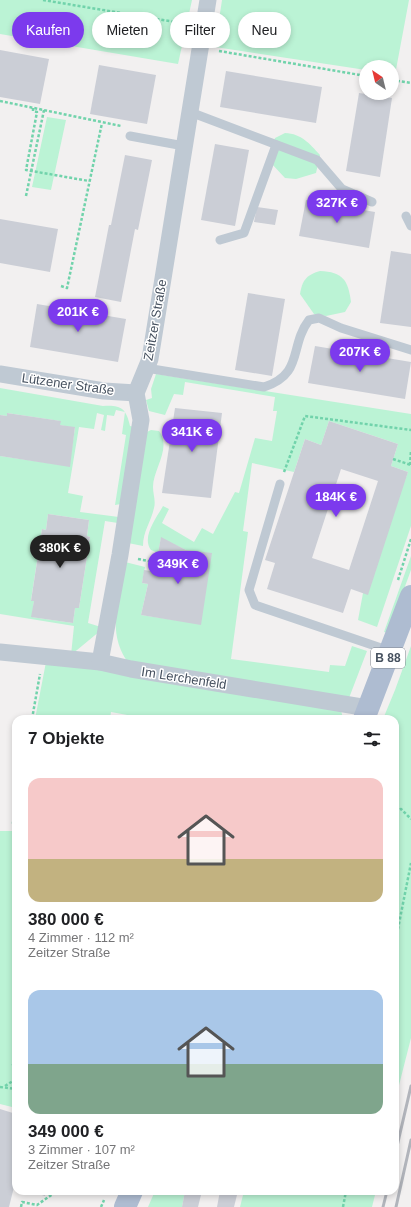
<!DOCTYPE html>
<html lang="de">
<head>
<meta charset="utf-8">
<style>
	:root { --surface:#fff; --page:#f6f6f6; --text:#202124; --muted:#757577; --accent:#7c3aed }
	body { margin:0; font-family:Arial,sans-serif; background:var(--page); color:var(--text); height:100vh; display:flex; flex-direction:column; font-size:15px; white-space:nowrap }
	* { box-sizing:border-box; margin:0 }
	p { font-size:13px; color:var(--muted) }
	.icon { flex:none; width:22px; height:22px; fill:none; stroke:currentColor; stroke-width:2; stroke-linecap:round; stroke-linejoin:round }
	.map { position:relative; flex:1; overflow:hidden }
	.details { position:absolute; left:12px; top:715px; width:387px; height:480px; display:flex; flex-direction:column; background:var(--surface); border-radius:12px; box-shadow:0 2px 6px #0003 }
	.details>* { flex:none }
	.hud { position:absolute; left:12px; top:12px; width:387px; height:36px; display:flex; gap:8px }
	.needle { width:26px; rotate:325deg }
	.tools { position:absolute; left:359px; top:60px; display:grid; gap:8px }
	.tools a { display:grid; place-items:center; width:40px; height:40px; border-radius:50%; background:var(--surface); box-shadow:0 2px 6px #0003; font-size:20px }
	.price { position:absolute; translate:-50% -34px; padding:0 9px; border-radius:14px; background:var(--accent); color:#fff; font-size:13px; line-height:26px; filter:drop-shadow(0 1px 2px #0008) }
	.price::after { content:''; position:absolute; left:50%; top:24px; width:12px; height:9px; margin-left:-6px; background:inherit; clip-path:polygon(0 0,100% 0,50% 100%) }
	.price.selected { background:#222; color:#fff }
	ul { padding:0; list-style:none }
	li { display:grid; align-content:center; gap:8px; height:212px; padding:0 16px }
	li span { display:grid; place-items:center; height:124px; border-radius:12px; color:#555 }
	li>.icon { margin-inline-start:auto }
	span .icon { width:72px; height:72px; fill:#fffc; stroke-width:1 }
	li b { font-size:17px }
	h2 { display:flex; justify-content:space-between; align-items:center; height:48px; padding:0 16px; font-size:17px }
	.pill { padding:0 14px; border-radius:18px; background:var(--surface); box-shadow:0 2px 6px #0003; font-size:14px; line-height:36px }
	.pill.selected { background:var(--accent); color:#fff }
	.map>svg:first-child { display:block }
</style>
</head>
<body>
<div class="map">
<svg width="411" height="1207" viewBox="0 0 411 1207">
	<rect width="100%" height="100%" fill="#f2f0f0"/>
	<!-- green -->
	<g fill="#bbf3d5" fill-rule="evenodd">
		<polygon points="0,0 192,0 178,64 0,34"/>
		<polygon points="222,0 409,0 395,75 392,74 392,67 366,67 366,70 215,47"/>
		<polygon points="47,117 66,120 51,190 32,187"/>
		<path d="M285,133C302,134 309,143 320,155L316,173L296,179L285,178L271,163V150L275,138Z"/>
		<path d="M320,271C343,272 348,280 351,302L345,312L326,316L314,314L300,294C302,281 306,275 320,271Z"/>
		<path d="M156,374L411,414V526L377,627L358,620L363,593L408,472L391,466L398,444L329,421L321,445L305,439L294,472L252,463L243,531L248,532L231,659L329,672L330,665L345,666L352,646L367,651L349,698L130,665C105,634 119,598 125,562L145,567L142,583L148,584L141,615L201,624L186,550L161,538L158,553L151,550C141,537 157,517 163,506L169,509L162,523L194,542L202,528L213,534L235,492L239,493L255,438L272,441L277,411H273L275,397L185,382L183,395L174,394L165,415L149,411L146,400L152,398L151,389Z"/>
		<path d="M0,388L103,406C121,405 126,408 130,426L134,427L121,504L115,505L126,435L122,434L125,412L116,410L114,416L107,415L105,431L101,430L104,415L97,413L94,429L79,427L68,493L83,496L80,512L119,517L118,523L105,521L88,623L101,627L100,631L71,655L74,626L0,614V456L69,466L75,428L60,425V421L7,413V416L0,415ZM48,514L89,520L87,536L90,537L79,608H75L73,623L32,617L34,601L31,600L42,529L46,530Z"/>
		<path d="M151,430L159,431C172,448 153,469 153,487C153,494 156,501 154,508C151,522 143,531 143,546L128,543L147,432Z"/>
		<polygon points="411,556 411,570 388,633 384,632"/>
		<polygon points="411,646 411,1038 395,1101 395,719 383,719 395,690"/>
		<polygon points="48,661 341,710 343,719 149,719 111,712 110,719 35,719 46,662"/>
		<polygon points="0,831 16,831 16,1108 0,1104"/>
		<polygon points="155,1191 185,1191 182,1207 148,1207"/>
		<polygon points="244,1191 376,1191 372,1207 240,1207"/>
	</g>
	<!-- building -->
	<g fill="#cbced6" fill-rule="evenodd">
		<polygon points="0,50 49,59 40,104 0,97"/>
		<polygon points="99,65 156,75 147,124 90,114"/>
		<polygon points="226,71 322,87 316,123 220,107"/>
		<polygon points="359,93 392,98 380,177 346,171"/>
		<polygon points="215,144 249,150 235,226 201,220"/>
		<polygon points="125,155 152,160 138,230 135,229 121,302 95,297 109,225 111,225"/>
		<polygon points="306,200 375,212 369,248 299,236"/>
		<polygon points="257,207 278,210 275,225 254,222"/>
		<polygon points="0,219 58,229 50,272 0,263"/>
		<polygon points="391,251 411,254 411,327 380,323"/>
		<polygon points="248,293 285,299 272,376 235,370"/>
		<polygon points="37,304 126,319 118,362 30,347"/>
		<polygon points="315,346 411,362 405,399 308,383"/>
		<polygon points="175,408 222,413 211,498 162,493"/>
		<polygon points="7,413 61,421 60,425 75,427 70,467 0,456 0,415 7,416"/>
		<path d="M329,421L398,444L391,466L408,472L368,595L351,589L343,613L267,589L275,563L265,560L305,439L321,445ZM341,469L378,481L349,570L312,558Z"/>
		<polygon points="48,514 89,520 87,536 90,537 79,608 75,608 73,623 31,617 34,601 31,601 42,529 46,530"/>
		<polygon points="161,537 186,550 212,553 201,625 141,615 148,584 142,583 144,570 163,573 166,556 158,553"/>
		<polygon points="0,1109 16,1114 16,1188 14,1187 9,1207 0,1207"/>
		<polygon points="29,1191 46,1191 45,1196"/>
		<polygon points="185,1191 202,1191 198,1207 182,1207"/>
		<polygon points="220,1191 238,1191 234,1207 217,1207"/>
	</g>
	<g fill="none" stroke-linecap="round" stroke-linejoin="round">
		<!-- path -->
		<g stroke="#71d3ab" stroke-width="2.5" stroke-dasharray="3 2" stroke-linecap="butt">
			<polyline points="43,0 187,24"/>
			<polyline points="219,51 366,76"/>
			<polyline points="392,80 411,83"/>
			<polyline points="0,101 121,126"/>
			<polyline points="33,108 33,111 37,112 26,170 89,181"/>
			<polyline points="26,196 44,110"/>
			<polyline points="61,286 67,288 102,123"/>
			<polyline points="393,459 411,465"/>
			<polyline points="410,465 411,450"/>
			<polyline points="284,472 305,416 411,430"/>
			<polyline points="138,559 164,564"/>
			<polyline points="398,580 411,539"/>
			<polyline points="32,719 40,674"/>
			<polyline points="16,801 13,823 16,836"/>
			<polyline points="395,811 401,809 411,819"/>
			<polyline points="395,944 411,863"/>
			<polyline points="12,1064 16,1066"/>
			<polyline points="5,1086 16,1079"/>
			<polyline points="0,1087 16,1089"/>
			<polyline points="21,1207 22,1202 37,1205 57,1191"/>
			<polyline points="101,1207 104,1200"/>
			<polyline points="343,1207 346,1191"/>
		</g>
		<!-- service -->
		<g stroke="#bfc9d3" stroke-width="9">
			<polyline points="190,112 317,160 342,189 372,202"/>
			<polyline points="130,136 184,146"/>
			<polyline points="406,216 411,226"/>
			<polyline points="220,240 244,233 276,145"/>
			<path d="M146,368L264,387C304,374 289,346 309,320L319,318L341,328L411,350"/>
			<polyline points="280,484 249,590 255,605 390,651"/>
		</g>
		<!-- minor -->
		<g stroke="#bfc9d3" stroke-width="17">
			<polyline points="0,374 104,391 136,393"/>
			<polyline points="0,652 100,662 131,669 368,708"/>
			<polyline points="100,662 120,555 141,420 136,393 150,359 208,0"/>
		</g>
		<!-- primary -->
		<g stroke="#aebcd1" stroke-width="22">
			<polyline points="364,719 411,596"/>
			<polyline points="125,1207 132,1191"/>
		</g>
		<!-- rail -->
		<g stroke="#b1b4bb" stroke-width="3">
			<polyline points="395,1155 411,1086"/>
			<polyline points="383,1207 387,1191"/>
			<polyline points="396,1207 411,1140"/>
		</g>
	</g>
	<g text-anchor="middle" dominant-baseline="central" stroke-width="3" stroke-linejoin="round" paint-order="stroke">
		<!-- shield labels -->
		<rect fill="#fff" stroke="#7e858f" stroke-width="1" x="371" y="648" width="34" height="20" rx="3"/>
		<g font-size="12" font-weight="bold" fill="#46515f">
			<text x="388" y="658">B 88</text>
		</g>
		<!-- street labels -->
		<g font-size="13" fill="#46515f" stroke="#fff">
			<text transform="translate(155 320) rotate(-80)">Zeitzer Straße</text>
			<text transform="translate(68 384) rotate(8)">Lützener Straße</text>
			<text transform="translate(184 678) rotate(9)">Im Lerchenfeld</text>
		</g>
	</g>
</svg>
<div class="tools">
<a><svg class="needle" viewBox="-14 -14 28 28"><path d="M0-13l5 13h-10z" fill="#e53935"/><path d="M0 13l5-13h-10z" fill="#757577"/></svg></a>
</div>
<b class="price" style="left:337px;top:224px">327K €</b>
<b class="price" style="left:78px;top:333px">201K €</b>
<b class="price" style="left:360px;top:373px">207K €</b>
<b class="price" style="left:192px;top:453px">341K €</b>
<b class="price" style="left:336px;top:518px">184K €</b>
<b class="price selected" style="left:60px;top:569px">380K €</b>
<b class="price" style="left:178px;top:585px">349K €</b>
<div class="hud">
<a class="pill selected">Kaufen</a>
<a class="pill">Mieten</a>
<a class="pill">Filter</a>
<a class="pill">Neu</a>
</div>
<section class="details">
<h2>7 Objekte<svg class="icon" aria-label="filters" viewBox="0 0 24 24"><path d="M4 7h16M4 17h16"/><circle cx="9" cy="7" r="2"/><circle cx="15" cy="17" r="2"/></svg></h2>
<ul>
<li><span style="background:linear-gradient(#f6c9c9 65%,#c2b280 0)"><svg class="icon" aria-label="home" viewBox="0 0 24 24"><path d="M3 11l9-7 9 7M6 9v11h12V9"/></svg></span><div><b>380 000 €</b><p>4 Zimmer · 112 m²</p><p>Zeitzer Straße</p></div></li>
<li><span style="background:linear-gradient(#a9c7e8 60%,#7fa58c 0)"><svg class="icon" aria-label="home" viewBox="0 0 24 24"><path d="M3 11l9-7 9 7M6 9v11h12V9"/></svg></span><div><b>349 000 €</b><p>3 Zimmer · 107 m²</p><p>Zeitzer Straße</p></div></li>
</ul>
</section>
</div>
</body>
</html>
